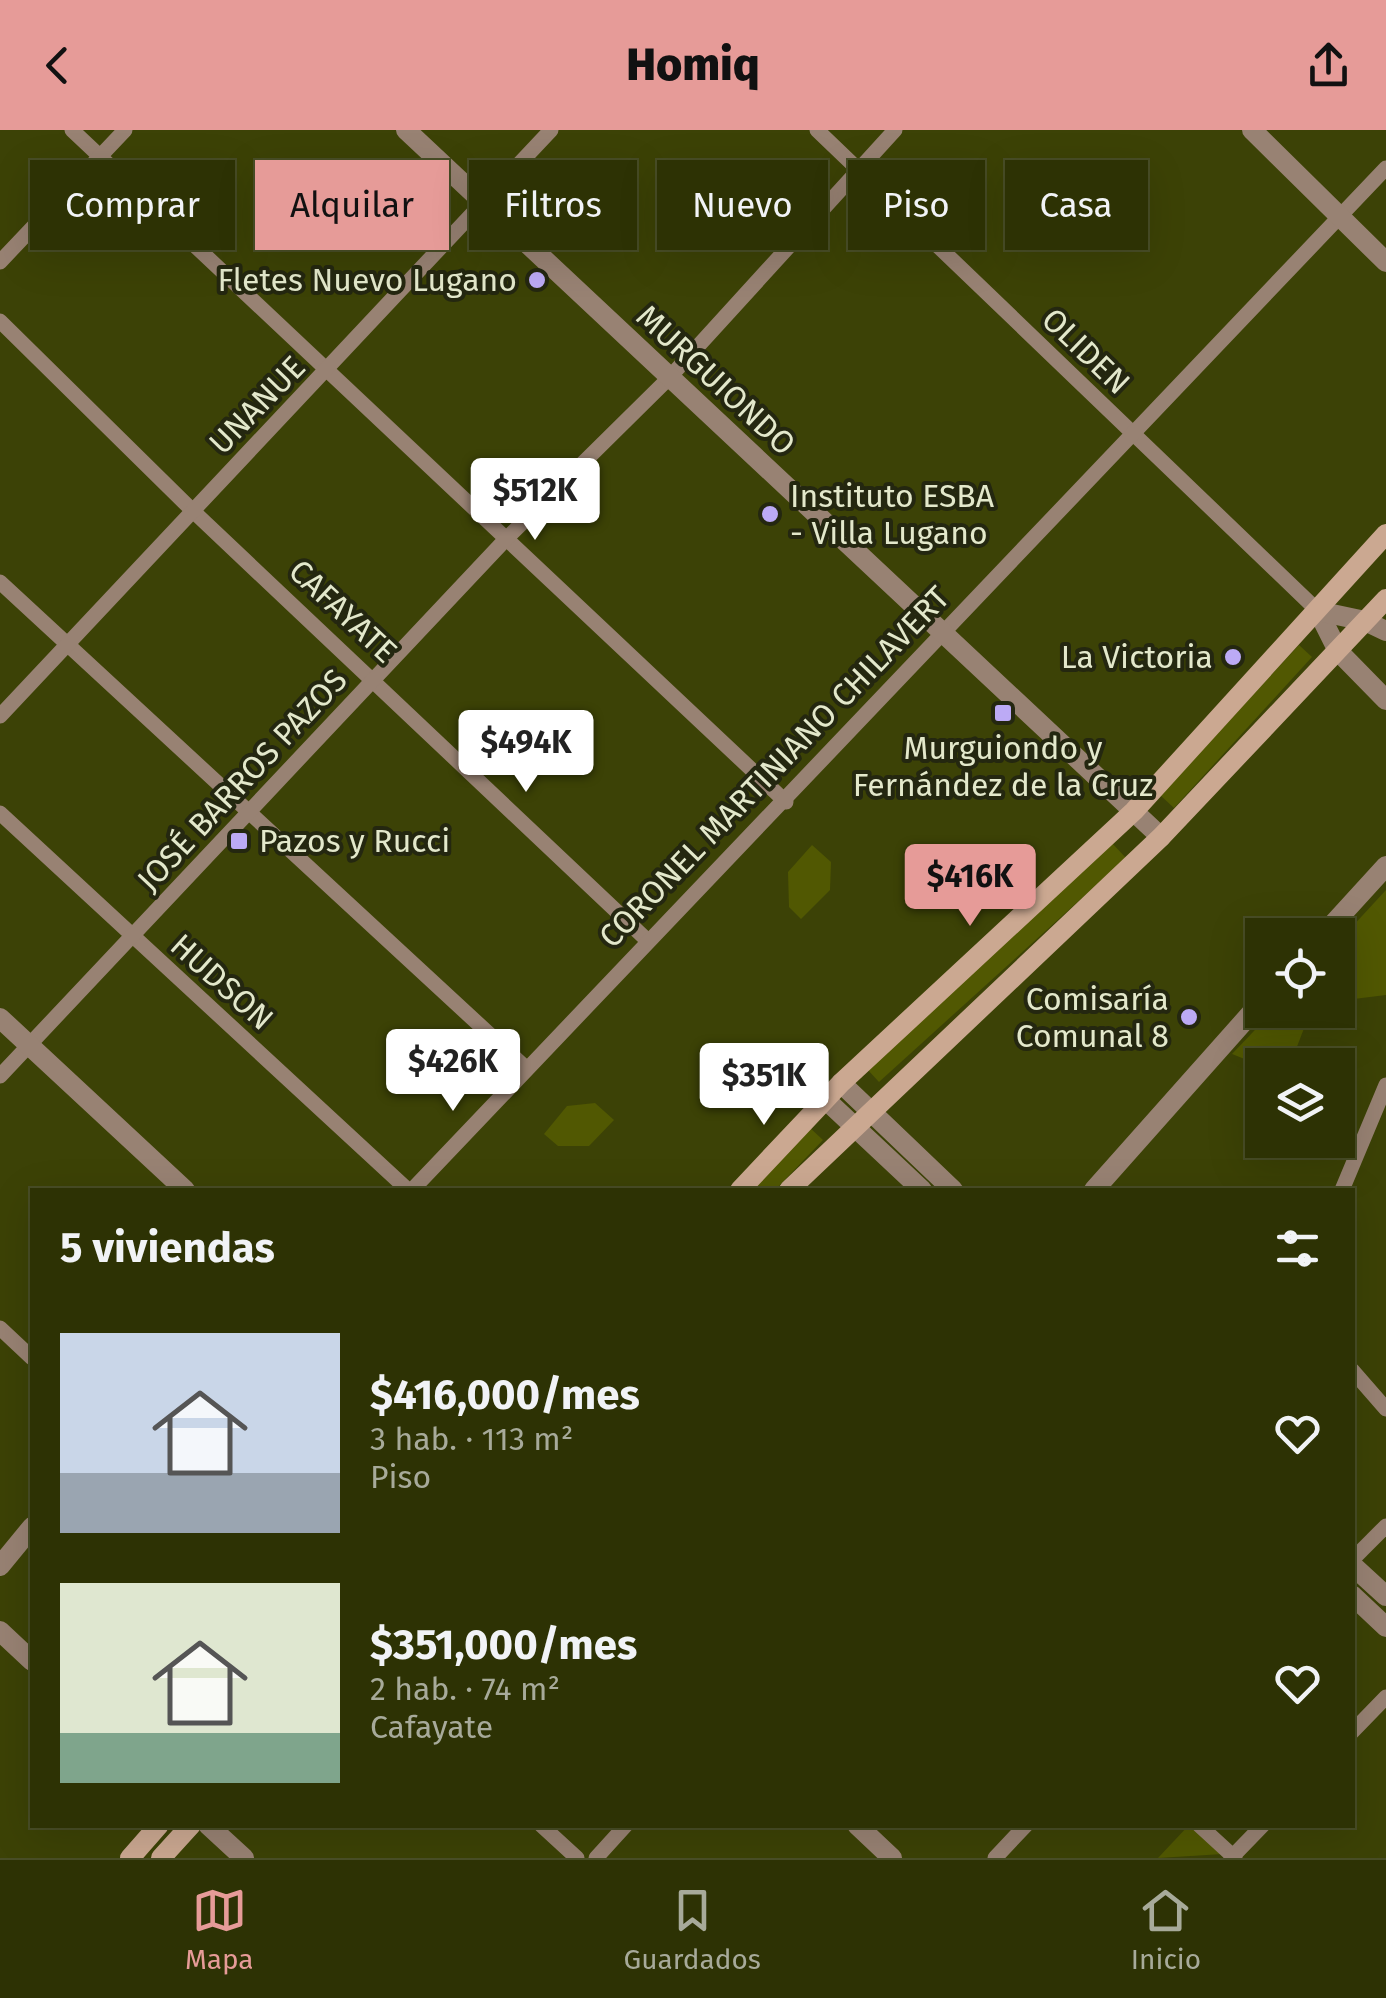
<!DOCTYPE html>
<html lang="es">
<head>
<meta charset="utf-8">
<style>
	:root { --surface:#2d3204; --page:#353a0e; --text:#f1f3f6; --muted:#a7aa9a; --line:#484d26; --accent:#e69b98 }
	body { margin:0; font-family:"Fira Sans",sans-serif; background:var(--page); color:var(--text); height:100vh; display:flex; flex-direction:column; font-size:38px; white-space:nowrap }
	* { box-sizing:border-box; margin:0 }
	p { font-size:32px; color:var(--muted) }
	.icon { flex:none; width:55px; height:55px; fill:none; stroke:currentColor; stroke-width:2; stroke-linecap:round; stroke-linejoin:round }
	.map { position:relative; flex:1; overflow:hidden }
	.panel { position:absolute; left:30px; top:1058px; width:1325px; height:640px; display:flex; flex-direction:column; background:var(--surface); border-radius:0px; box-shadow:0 10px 40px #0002,0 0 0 2px var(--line) }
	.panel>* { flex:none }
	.guide { position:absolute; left:30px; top:30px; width:1328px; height:90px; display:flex; gap:20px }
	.tools { position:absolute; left:1245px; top:788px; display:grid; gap:20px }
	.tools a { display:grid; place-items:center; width:110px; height:110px; border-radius:0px; background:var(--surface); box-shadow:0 10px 40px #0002,0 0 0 2px var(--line); font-size:50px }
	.price { position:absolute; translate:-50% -85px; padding:0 22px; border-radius:10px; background:#fff; color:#222; font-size:32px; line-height:65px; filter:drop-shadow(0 2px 5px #0008) }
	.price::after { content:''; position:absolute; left:50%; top:60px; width:30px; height:22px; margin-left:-15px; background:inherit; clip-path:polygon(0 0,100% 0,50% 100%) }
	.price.current { background:var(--accent); color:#111 }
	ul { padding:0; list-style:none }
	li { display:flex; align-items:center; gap:30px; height:250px; padding:0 30px }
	li span { display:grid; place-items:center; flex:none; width:280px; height:200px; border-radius:0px; color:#555 }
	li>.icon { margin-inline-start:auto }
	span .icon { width:120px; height:120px; fill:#fffc; stroke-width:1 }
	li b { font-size:42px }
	h2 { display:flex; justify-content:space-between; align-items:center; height:120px; padding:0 30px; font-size:42px }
	.pill { padding:0 35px; border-radius:0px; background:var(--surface); box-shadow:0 10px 40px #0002,0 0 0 2px var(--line); font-size:35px; line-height:90px }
	.pill.current { background:var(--accent); color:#111 }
	header { display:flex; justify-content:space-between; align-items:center; height:130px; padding:0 30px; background:var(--accent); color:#111; font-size:45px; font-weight:800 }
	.tab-bar { display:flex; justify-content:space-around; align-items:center; height:140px; border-top:2px solid var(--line); background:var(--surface); font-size:28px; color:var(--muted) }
	.tab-bar a { display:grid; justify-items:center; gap:5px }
	.tab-bar .current { color:var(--accent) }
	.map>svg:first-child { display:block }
</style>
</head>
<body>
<header><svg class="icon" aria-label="back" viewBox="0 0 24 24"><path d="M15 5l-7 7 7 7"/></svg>Homiq<svg class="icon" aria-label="share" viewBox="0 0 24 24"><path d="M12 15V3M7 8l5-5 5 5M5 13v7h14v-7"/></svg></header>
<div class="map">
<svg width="1386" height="1728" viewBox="0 0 1386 1728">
	<rect width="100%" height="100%" fill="#3c4206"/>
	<!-- green -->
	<g fill="#515802">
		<polygon points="1299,515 1312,527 1174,678 1160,665"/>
		<polygon points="1111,712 1126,728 879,952 867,939"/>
		<polygon points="812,715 831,732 830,760 801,789 789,777 788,742"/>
		<polygon points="1386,760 1386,865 1338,871 1338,812"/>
		<polygon points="1274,880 1311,880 1290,935 1262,936 1232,924"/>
		<polygon points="595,973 614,990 589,1016 558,1016 544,1004 567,976"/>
		<polygon points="808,996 823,1010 775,1060 749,1060"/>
		<polygon points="1189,1695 1223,1724 1158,1728"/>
	</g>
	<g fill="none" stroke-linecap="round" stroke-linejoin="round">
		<!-- minor -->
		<g stroke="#988273" stroke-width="15">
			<polyline points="72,0 786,672"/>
			<polyline points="817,0 1318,481"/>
			<polyline points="0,132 125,0"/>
			<polyline points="0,191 194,382 648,811"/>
			<polyline points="0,452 526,938"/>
			<polyline points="0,586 551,0"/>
			<polyline points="0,683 408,1060"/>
			<polyline points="0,946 506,409 669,248 895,0"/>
			<polyline points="412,1060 1386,38"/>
			<polyline points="1342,1060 1386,955"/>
			<polyline points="0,1198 32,1228"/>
			<polyline points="1352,1240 1386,1279"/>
			<polyline points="1352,1430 1386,1396"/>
			<polyline points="1352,1602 1386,1567"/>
			<polyline points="541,1695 577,1728"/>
			<polyline points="1199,1695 1235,1728"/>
			<polyline points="596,1728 626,1695"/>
			<polyline points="995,1728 1026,1695"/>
			<polyline points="1231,1728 1263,1695"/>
		</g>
		<!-- tertiary -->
		<g stroke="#988273" stroke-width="20">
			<polyline points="406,0 1161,707"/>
			<polyline points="1252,0 1386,132"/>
			<polyline points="1318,481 1338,521 1386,570"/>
			<polyline points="1318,481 1365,491 1386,501"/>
			<polyline points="1323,805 1386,736"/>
			<polyline points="0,888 185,1060"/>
			<polyline points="841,953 953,1060"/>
			<polyline points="825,969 922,1060"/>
			<polyline points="1094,1060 1262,871"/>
			<polyline points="1352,1435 1386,1466"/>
			<polyline points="0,1436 32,1397"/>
			<polyline points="1352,1465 1386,1497"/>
			<polyline points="0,1501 32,1531"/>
			<polyline points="208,1695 244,1728"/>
			<polyline points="857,1695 892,1728"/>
		</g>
		<!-- secondary -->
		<g stroke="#cba891" stroke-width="20">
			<polyline points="740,1060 841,953 1134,681 1386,404"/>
			<polyline points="789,1060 1161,707 1386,469"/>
			<polyline points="130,1728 159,1695"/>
			<polyline points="161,1728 191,1695"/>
		</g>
	</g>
	<!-- markers -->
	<g fill="#bcaaf5" stroke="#242710" stroke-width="4">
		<circle cx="537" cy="150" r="10"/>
		<circle cx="770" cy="384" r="10"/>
		<circle cx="1233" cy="527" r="10"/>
		<rect x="993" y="573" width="20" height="20" rx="5"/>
		<rect x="229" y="701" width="20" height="20" rx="5"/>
		<circle cx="1189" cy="887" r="10"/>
	</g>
	<g text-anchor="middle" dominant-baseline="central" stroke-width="8" stroke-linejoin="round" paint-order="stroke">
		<!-- poi labels -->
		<g font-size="32" fill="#e3e8cb" stroke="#242710" text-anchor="end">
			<text x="517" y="150">Fletes Nuevo Lugano</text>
			<text x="790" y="366" text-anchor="start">Instituto ESBA<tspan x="790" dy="37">- Villa Lugano</tspan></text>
			<text x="1213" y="527">La Victoria</text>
			<text x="1003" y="618" text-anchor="middle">Murguiondo y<tspan x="1003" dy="37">Fernández de la Cruz</tspan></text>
			<text x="259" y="711" text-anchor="start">Pazos y Rucci</text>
			<text x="1169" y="869">Comisaría<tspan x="1169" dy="37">Comunal 8</tspan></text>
		</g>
		<!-- street labels -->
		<g font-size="32" fill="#e3e8cb" stroke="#242710">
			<text transform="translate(1086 221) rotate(44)">OLIDEN</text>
			<text transform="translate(716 250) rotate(43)">MURGUIONDO</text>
			<text transform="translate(257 275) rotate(-46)">UNANUE</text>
			<text transform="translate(343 481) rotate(43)">CAFAYATE</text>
			<text transform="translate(774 637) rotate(-46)">CORONEL MARTINIANO CHILAVERT</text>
			<text transform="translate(242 650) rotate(-47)">JOSÉ BARROS PAZOS</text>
			<text transform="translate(222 852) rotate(42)">HUDSON</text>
		</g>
	</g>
</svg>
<div class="tools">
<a><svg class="icon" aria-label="locate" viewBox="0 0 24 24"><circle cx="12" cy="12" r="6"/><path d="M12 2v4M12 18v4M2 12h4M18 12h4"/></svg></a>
<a><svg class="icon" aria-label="layers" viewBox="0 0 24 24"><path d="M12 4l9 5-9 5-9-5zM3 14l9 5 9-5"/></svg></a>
</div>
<b class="price" style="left:535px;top:413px">$512K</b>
<b class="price" style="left:526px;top:665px">$494K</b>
<b class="price current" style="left:970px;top:799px">$416K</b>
<b class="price" style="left:453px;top:984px">$426K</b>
<b class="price" style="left:764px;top:998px">$351K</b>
<div class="guide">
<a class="pill">Comprar</a>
<a class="pill current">Alquilar</a>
<a class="pill">Filtros</a>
<a class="pill">Nuevo</a>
<a class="pill">Piso</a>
<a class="pill">Casa</a>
</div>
<section class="panel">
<h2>5 viviendas<svg class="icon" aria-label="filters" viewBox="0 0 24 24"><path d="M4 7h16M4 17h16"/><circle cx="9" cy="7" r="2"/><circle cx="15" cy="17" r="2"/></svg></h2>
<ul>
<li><span style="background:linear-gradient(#c9d6e8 70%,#9aa5b1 0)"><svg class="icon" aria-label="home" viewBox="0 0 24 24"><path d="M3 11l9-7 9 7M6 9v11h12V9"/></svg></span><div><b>$416,000/mes</b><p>3 hab. · 113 m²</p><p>Piso</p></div><svg class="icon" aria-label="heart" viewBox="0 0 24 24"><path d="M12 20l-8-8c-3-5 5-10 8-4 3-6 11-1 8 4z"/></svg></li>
<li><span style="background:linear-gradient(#dfe7d0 75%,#7fa58c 0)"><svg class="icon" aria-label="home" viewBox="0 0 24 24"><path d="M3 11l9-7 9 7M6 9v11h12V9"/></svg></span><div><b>$351,000/mes</b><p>2 hab. · 74 m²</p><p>Cafayate</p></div><svg class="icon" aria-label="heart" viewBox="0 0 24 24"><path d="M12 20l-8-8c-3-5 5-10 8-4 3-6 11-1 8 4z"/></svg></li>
</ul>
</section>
</div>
<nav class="tab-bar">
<a class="current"><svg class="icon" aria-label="map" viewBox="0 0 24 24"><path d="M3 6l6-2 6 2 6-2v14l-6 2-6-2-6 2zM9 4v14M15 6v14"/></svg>Mapa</a>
<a><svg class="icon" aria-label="saved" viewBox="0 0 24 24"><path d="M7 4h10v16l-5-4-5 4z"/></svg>Guardados</a>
<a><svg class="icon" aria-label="home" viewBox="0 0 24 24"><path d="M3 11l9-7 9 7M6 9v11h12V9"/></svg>Inicio</a>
</nav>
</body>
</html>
